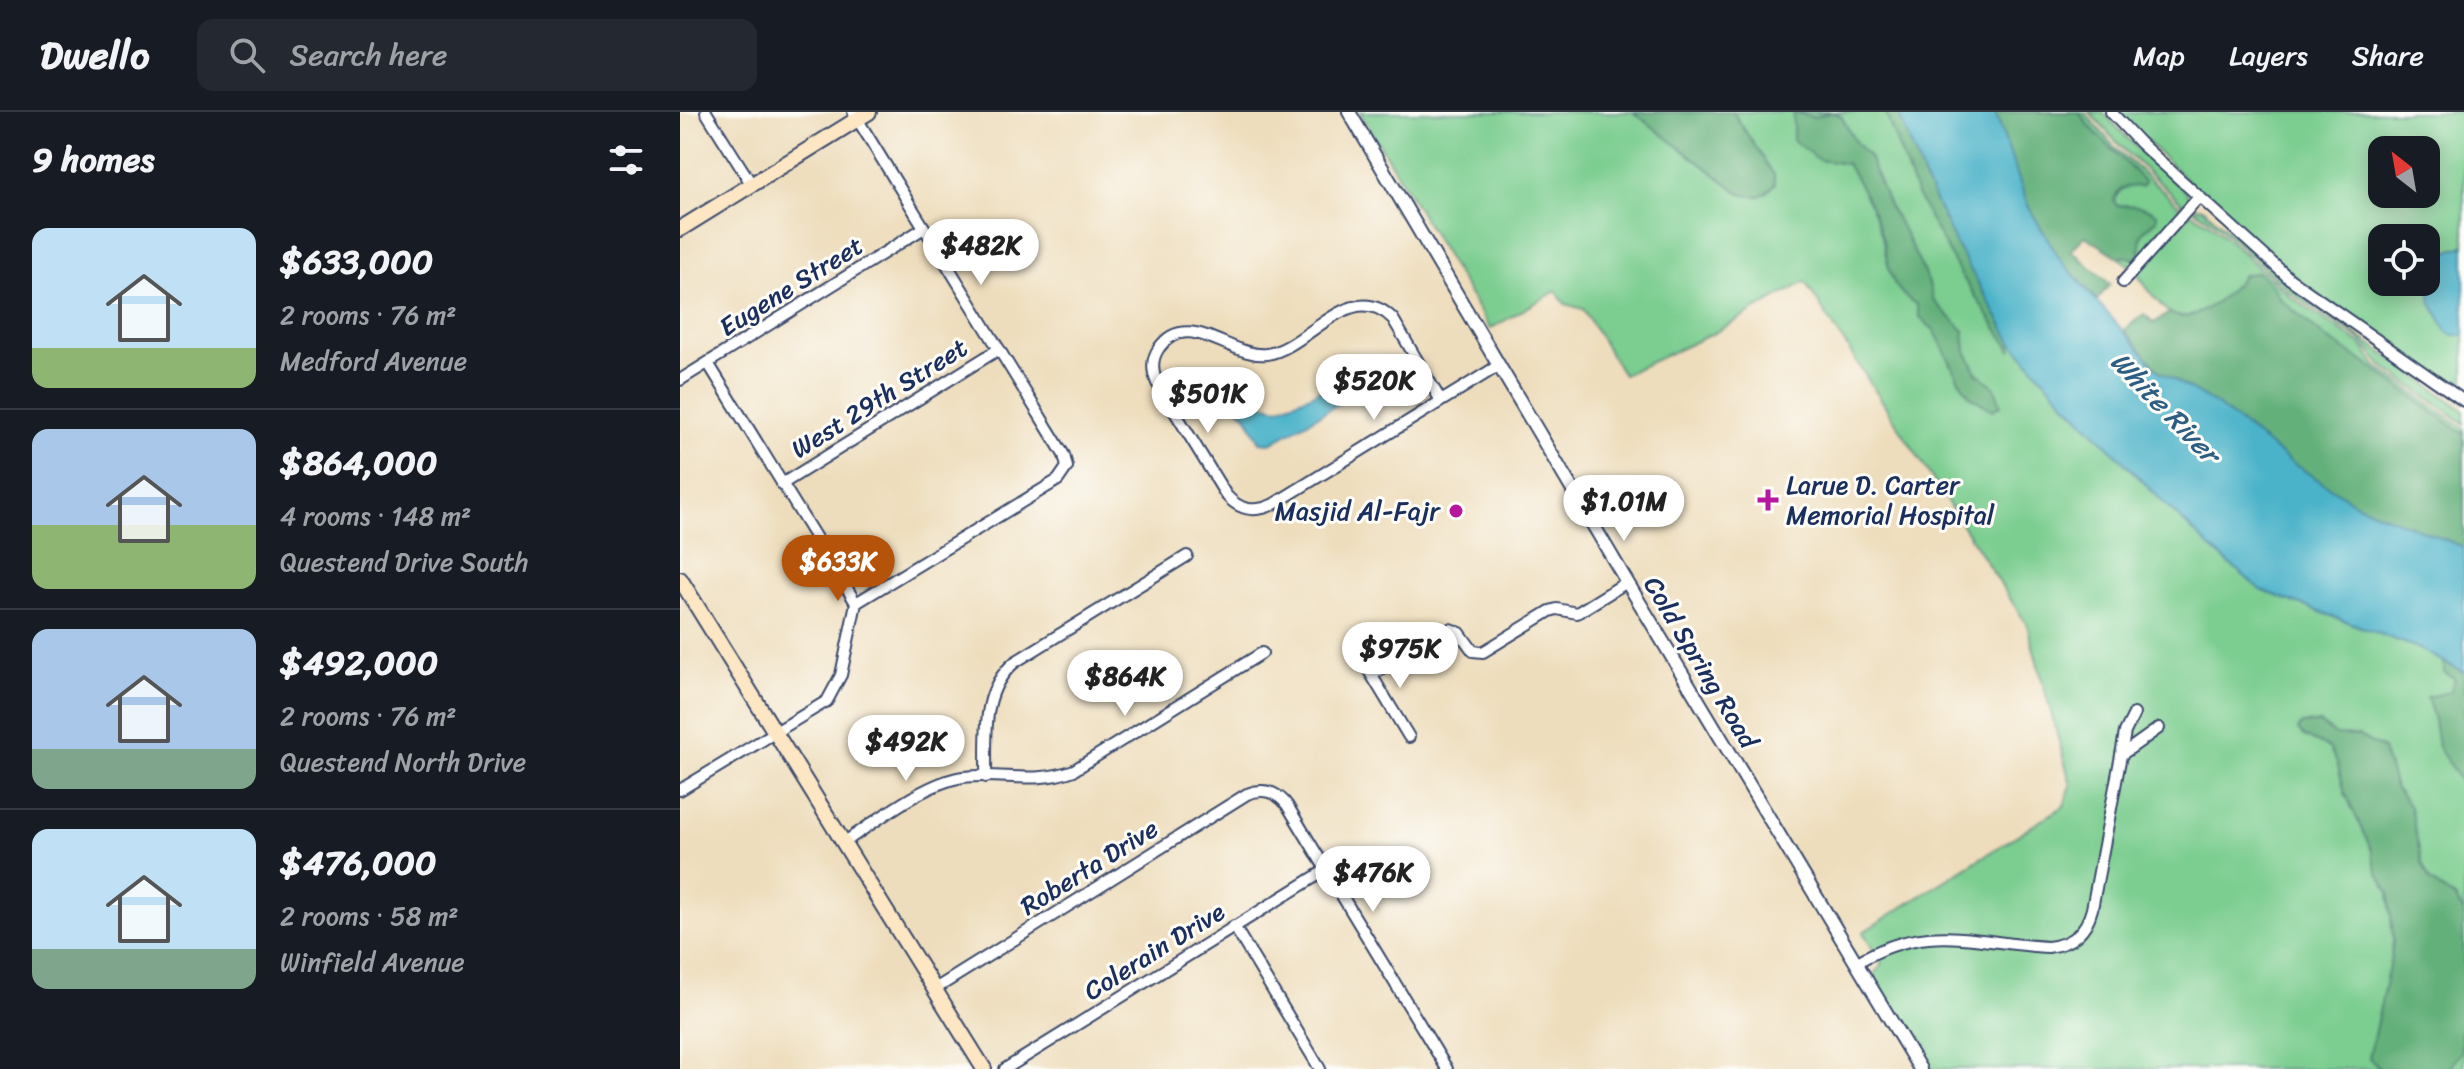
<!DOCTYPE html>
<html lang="en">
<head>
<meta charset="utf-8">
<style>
	:root { --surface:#171b24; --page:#242831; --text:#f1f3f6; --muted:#9ea1a6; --line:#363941; --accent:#b45309 }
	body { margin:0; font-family:Sriracha,sans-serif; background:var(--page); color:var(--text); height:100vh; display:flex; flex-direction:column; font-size:30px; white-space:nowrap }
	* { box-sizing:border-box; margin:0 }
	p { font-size:26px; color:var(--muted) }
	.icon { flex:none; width:44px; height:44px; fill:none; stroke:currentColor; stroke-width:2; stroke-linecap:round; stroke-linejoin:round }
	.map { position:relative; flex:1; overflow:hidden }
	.side { display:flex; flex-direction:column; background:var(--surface); width:680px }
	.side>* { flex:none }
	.needle { width:52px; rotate:329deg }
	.fabs { position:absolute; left:1688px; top:24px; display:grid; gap:16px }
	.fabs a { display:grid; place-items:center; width:72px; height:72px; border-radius:16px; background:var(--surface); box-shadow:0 4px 20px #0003; font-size:40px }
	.price { position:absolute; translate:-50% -68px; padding:0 18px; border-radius:28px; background:#fff; color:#222; font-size:26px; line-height:52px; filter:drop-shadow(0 2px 4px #0008) }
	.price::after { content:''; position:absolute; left:50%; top:48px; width:24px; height:18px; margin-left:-12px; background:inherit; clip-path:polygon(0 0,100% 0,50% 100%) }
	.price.on { background:var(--accent); color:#fff }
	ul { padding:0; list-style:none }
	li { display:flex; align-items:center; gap:24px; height:200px; padding:0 32px }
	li+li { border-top:2px solid var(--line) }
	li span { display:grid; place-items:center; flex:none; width:224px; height:160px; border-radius:16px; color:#555 }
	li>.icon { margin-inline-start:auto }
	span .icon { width:96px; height:96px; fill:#fffc; stroke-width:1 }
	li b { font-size:34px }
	h2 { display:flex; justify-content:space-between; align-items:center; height:96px; padding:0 32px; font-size:34px }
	header { display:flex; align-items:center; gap:48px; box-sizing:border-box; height:112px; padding:0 40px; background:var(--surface); border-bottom:2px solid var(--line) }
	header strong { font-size:38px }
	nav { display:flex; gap:44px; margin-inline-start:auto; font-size:28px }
	.search { width:560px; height:72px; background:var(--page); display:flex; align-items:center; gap:20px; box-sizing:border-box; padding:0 28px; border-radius:16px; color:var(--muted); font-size:30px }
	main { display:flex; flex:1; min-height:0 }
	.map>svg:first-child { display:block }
</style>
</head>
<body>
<header>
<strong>Dwello</strong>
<div class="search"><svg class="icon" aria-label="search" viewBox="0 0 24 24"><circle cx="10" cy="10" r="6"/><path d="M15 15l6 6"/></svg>Search here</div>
<nav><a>Map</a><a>Layers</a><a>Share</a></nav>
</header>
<main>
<section class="side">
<h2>9 homes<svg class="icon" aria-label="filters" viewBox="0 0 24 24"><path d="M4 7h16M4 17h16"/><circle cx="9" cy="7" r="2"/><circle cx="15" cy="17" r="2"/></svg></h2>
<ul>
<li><span style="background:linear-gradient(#bfe0f5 75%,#8fb573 0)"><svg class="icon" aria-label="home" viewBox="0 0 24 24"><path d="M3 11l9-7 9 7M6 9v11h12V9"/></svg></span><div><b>$633,000</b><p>2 rooms · 76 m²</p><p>Medford Avenue</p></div></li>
<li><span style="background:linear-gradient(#a9c7e8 60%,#8fb573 0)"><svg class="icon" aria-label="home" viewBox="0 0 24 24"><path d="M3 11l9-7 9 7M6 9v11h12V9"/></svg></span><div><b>$864,000</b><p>4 rooms · 148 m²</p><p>Questend Drive South</p></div></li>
<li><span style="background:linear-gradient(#a9c7e8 75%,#7fa58c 0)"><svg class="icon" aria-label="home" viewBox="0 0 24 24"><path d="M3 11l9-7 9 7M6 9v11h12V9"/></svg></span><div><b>$492,000</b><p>2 rooms · 76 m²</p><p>Questend North Drive</p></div></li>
<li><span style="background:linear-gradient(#bfe0f5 75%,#7fa58c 0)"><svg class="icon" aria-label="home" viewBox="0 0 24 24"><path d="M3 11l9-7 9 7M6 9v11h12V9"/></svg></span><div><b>$476,000</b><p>2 rooms · 58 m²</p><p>Winfield Avenue</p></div></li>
</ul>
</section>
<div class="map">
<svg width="1784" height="957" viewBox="0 0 1784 957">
	<rect width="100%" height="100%" fill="#fdfcf7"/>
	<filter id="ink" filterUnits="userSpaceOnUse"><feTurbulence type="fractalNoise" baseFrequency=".0125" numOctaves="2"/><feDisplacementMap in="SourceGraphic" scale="16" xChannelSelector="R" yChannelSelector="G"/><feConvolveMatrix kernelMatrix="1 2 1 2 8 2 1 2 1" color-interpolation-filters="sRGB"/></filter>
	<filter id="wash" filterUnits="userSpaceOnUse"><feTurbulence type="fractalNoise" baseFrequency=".006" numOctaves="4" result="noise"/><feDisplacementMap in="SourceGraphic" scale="32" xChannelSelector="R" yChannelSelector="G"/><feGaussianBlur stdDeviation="1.8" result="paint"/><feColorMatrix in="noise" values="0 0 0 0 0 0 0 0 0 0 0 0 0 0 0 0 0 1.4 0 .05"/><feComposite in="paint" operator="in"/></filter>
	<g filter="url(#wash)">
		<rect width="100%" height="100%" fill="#eeddbc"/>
		<!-- green -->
		<g fill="#7bcd90" stroke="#4b7e77" stroke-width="2" fill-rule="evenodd">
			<polygon points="680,0 1218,0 1245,68 1332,230 1377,282 1487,394 1531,436 1581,478 1738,536 1784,560 1784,957 1246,957 1191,866 1202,853 1183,820 1384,694 1391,673 1347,513 1125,170 1034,221 943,263 903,197 885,192 876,179 810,217"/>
			<path d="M1399,0H1404L1436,37L1503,97L1451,155L1440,146L1461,139L1458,130L1463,120L1477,108C1462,98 1454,92 1437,94L1434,89C1436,81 1442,76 1450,72L1457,74L1463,68L1410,15Z"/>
			<polygon points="1409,0 1423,0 1452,31 1507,81 1509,87 1505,94 1447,41"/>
			<path d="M1437,0H1784V290L1595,154ZM1702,38H1746V82H1702ZM1702,126H1746V170H1702Z"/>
			<polygon points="1516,95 1523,96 1621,183 1784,298 1784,311 1701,253 1681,228 1611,181 1533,109 1513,97"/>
			<path d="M1510,100L1531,112L1611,185L1681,232L1696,254L1784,316V322L1686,251L1647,227L1599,186L1593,174L1563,163C1551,181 1513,216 1490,201C1477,193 1466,173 1457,162Z"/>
		</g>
		<!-- forest -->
		<g fill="#64b07a" stroke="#40706c" stroke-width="2">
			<path d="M953,0H1053L1094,63L1095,72C1084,86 1078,86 1061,82Z"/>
			<path d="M1153,0L1161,4L1176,31L1189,45L1211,98L1222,115L1249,171L1253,188L1284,219L1286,239L1297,261L1314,274L1321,293L1312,298L1289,283L1279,268L1255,219L1239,204L1237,193C1206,174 1210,156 1202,125C1195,99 1181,74 1167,52L1139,48L1113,28V3L1118,1L1133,5Z"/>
			<polygon points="1205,0 1218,0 1245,68 1278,136 1332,230 1331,238 1281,163 1236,81"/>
			<path d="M1315,0H1399L1410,15L1465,70L1462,74C1449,75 1439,72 1434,89L1437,94C1450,92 1466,94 1477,102V108C1455,123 1463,124 1459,144L1453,147L1445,144L1440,146L1405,124L1391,138L1430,172L1417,188L1381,149L1349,96Z"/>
			<path d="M1578,160L1593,174L1599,186L1647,227L1686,251L1784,322V435L1680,395L1612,351L1537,293L1479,259L1444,218L1464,202L1474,211L1489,201C1494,202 1498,205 1502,205C1524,205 1551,179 1563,163Z"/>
			<polygon points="1764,550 1784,560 1784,675 1758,635 1754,608 1747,585 1770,580 1775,567 1764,560"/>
			<polygon points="1640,611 1656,623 1679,624 1703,637 1715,675 1730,695 1742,751 1750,769 1775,786 1784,800 1784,918 1781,919 1781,940 1769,957 1700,957 1689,946 1711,845 1713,828 1709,781 1697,760 1692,739 1665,681 1657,651 1649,636 1624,624 1618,618 1622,612"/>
		</g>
		<!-- water -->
		<g fill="#4bb3c9" stroke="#337194" stroke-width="2">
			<polygon points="1218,0 1315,0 1349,96 1381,149 1479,259 1537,293 1612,351 1680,394 1784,435 1784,560 1738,536 1581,478 1531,436 1487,394 1377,282 1332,230 1278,136 1245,68"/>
			<polygon points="1784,134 1784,223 1773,223 1767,219 1751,190 1748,168 1754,151 1760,142"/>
			<polygon points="680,255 690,267 684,277 591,331 580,330 566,303 553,291 555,285 598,296 631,283"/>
		</g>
	</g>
	<g filter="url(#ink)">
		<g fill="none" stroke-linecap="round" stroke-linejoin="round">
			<defs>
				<g id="minor">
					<polyline points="26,0 72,73"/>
					<polyline points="1431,0 1460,31 1610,167 1784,289"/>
					<polyline points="1443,170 1519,85"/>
					<polyline points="28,251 176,491"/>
					<polyline points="0,268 244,116"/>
					<path d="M761,289L713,207C672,164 628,236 587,242C553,247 507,195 479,236C471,247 472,259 477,271L546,383C560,399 575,401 594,392C668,346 743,300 818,254"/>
					<polyline points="102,372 319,237"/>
					<polyline points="683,549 729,625"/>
					<polyline points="692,563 770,517 780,521 793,539 803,540 870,499 877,497 897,501 947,470"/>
					<polyline points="1441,643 1445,620 1454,602"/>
					<path d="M306,665C307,624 300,579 335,550L507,444"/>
					<polyline points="0,678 147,589 161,563 176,491 378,368 387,355 384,343 173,0"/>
					<path d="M163,731C197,709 244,671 283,665C323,660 354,673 394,658L582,541"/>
					<polyline points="554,814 640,957"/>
					<path d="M1176,851C1247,808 1293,831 1368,835C1392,832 1406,820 1412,797L1441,643L1479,616"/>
					<path d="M255,877L567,682C583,676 596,679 607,693L767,957"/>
					<polyline points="325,957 646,758"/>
				</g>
				<polyline id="tertiary" points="669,0 947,470 1240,957"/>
				<g id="secondary">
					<polyline points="0,117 189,0"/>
					<polyline points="0,467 304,957"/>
				</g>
			</defs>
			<!-- minor casing -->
			<use href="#minor" stroke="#3b496c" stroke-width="14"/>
			<!-- tertiary casing -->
			<use href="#tertiary" stroke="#3b496c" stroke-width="16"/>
			<!-- secondary casing -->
			<use href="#secondary" stroke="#3b496c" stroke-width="18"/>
			<!-- minor -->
			<use href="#minor" stroke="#fff" stroke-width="10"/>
			<!-- tertiary -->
			<use href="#tertiary" stroke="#fff" stroke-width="12"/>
			<!-- secondary -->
			<use href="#secondary" stroke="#fce6c4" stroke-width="14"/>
		</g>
	</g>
	<!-- markers -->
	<g fill="#b5179e" stroke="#fdfcf7" stroke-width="3">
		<path d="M1084 376h8v8h8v8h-8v8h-8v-8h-8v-8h8z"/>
		<circle cx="776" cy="399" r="8"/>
	</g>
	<g text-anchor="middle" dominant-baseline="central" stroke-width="6" stroke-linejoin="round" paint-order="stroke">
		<!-- street labels -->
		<g font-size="26" fill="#1b2f5e" stroke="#fdfcf7">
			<text transform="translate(111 174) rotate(-32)">Eugene Street</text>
			<text transform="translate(199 286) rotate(-32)">West 29th Street</text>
			<text transform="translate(1021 550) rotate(59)">Cold Spring Road</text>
			<text transform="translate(409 755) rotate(-32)">Roberta Drive</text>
			<text transform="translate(474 839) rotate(-32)">Colerain Drive</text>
		</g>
		<!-- poi labels -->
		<g font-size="26" fill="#1b2f5e" stroke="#fdfcf7" text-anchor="start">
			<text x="1106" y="373">Larue D. Carter<tspan x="1106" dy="30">Memorial Hospital</tspan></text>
			<text x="760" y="399" text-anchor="end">Masjid Al-Fajr</text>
		</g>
		<!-- water labels -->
		<g font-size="28" font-style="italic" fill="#2c5d83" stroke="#fdfcf7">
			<text transform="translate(1485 295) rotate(46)">White River</text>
		</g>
	</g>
</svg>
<div class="fabs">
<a><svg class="needle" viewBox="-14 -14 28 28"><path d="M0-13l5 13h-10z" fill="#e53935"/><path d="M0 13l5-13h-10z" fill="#9ea1a6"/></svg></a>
<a><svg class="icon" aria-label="locate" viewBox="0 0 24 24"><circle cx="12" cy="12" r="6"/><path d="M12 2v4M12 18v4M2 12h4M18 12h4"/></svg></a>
</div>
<b class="price" style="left:301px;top:175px">$482K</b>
<b class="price" style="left:694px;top:310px">$520K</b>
<b class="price" style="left:528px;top:323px">$501K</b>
<b class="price" style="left:944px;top:431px">$1.01M</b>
<b class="price on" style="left:158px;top:491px">$633K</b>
<b class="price" style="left:720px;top:578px">$975K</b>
<b class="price" style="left:445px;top:606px">$864K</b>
<b class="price" style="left:226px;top:671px">$492K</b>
<b class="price" style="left:693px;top:802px">$476K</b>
</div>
</main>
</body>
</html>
